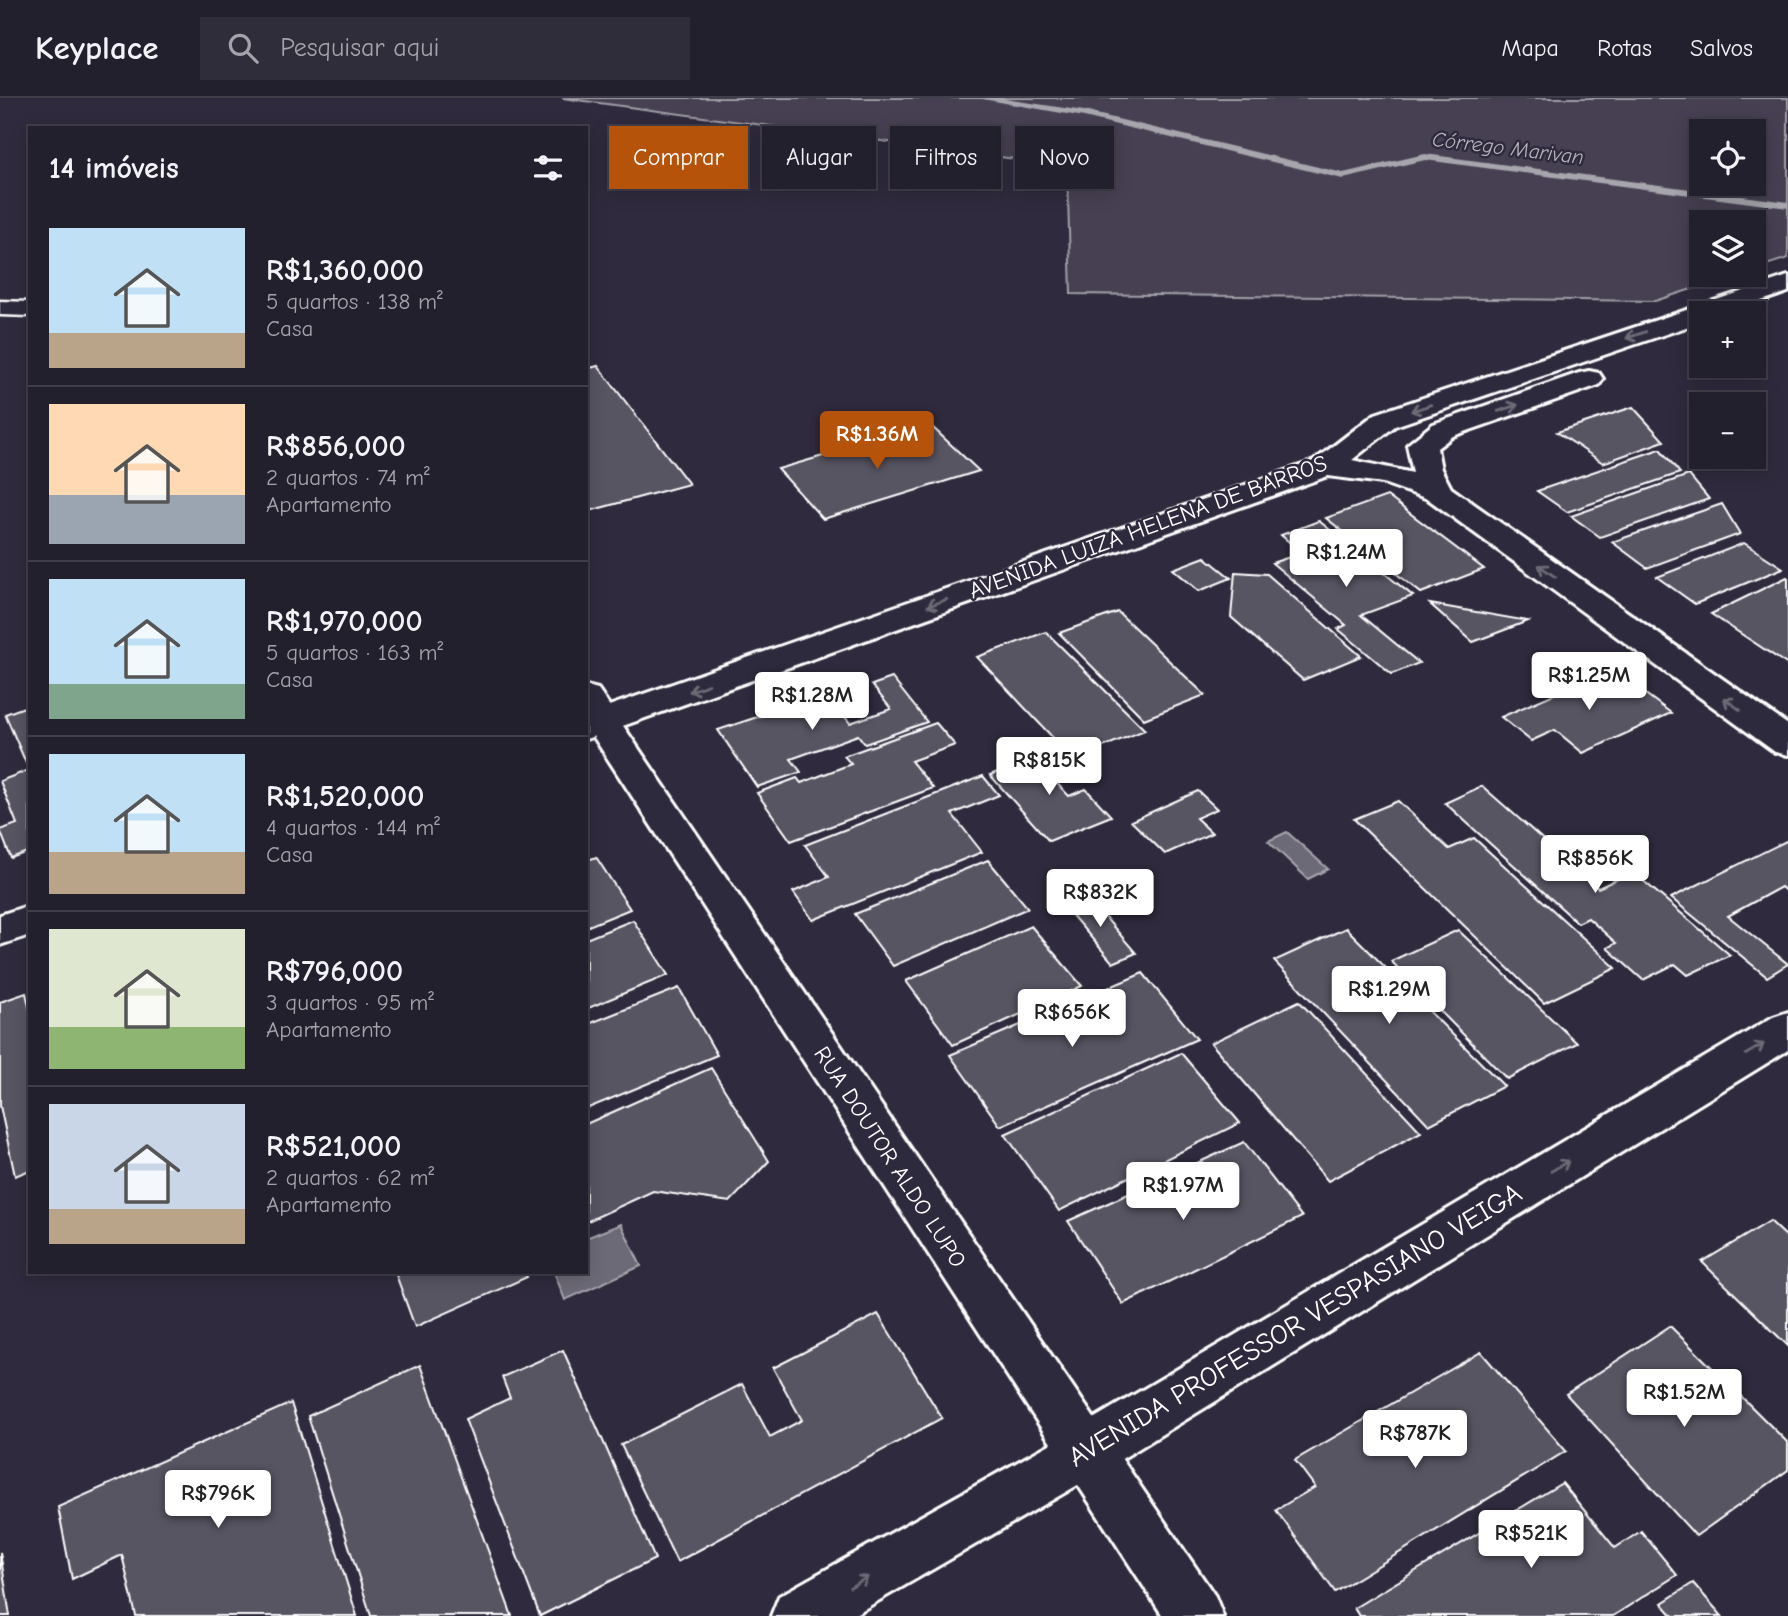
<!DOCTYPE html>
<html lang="pt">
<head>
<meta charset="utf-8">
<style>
	:root { --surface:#23202e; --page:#2f2d3a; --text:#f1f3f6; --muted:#a3a3aa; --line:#403e4a; --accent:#b45309 }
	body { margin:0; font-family:"Comic Neue",sans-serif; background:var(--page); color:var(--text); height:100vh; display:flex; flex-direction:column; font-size:26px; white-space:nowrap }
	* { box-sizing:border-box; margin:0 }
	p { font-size:23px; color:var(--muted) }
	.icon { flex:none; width:38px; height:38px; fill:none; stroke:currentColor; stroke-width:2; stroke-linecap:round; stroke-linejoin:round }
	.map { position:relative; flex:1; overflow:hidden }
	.drawer { position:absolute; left:28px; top:28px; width:560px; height:1148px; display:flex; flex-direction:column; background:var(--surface); border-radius:0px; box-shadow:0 4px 18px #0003,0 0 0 2px var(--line) }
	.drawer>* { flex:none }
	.hud { position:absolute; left:609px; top:28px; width:665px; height:63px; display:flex; gap:14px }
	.controls { position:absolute; left:1689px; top:21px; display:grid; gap:14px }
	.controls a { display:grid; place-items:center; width:77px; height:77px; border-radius:0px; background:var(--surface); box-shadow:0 4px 18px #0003,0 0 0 2px var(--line); font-size:35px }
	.price { position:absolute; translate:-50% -60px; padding:0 16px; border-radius:7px; background:#fff; color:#222; font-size:23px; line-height:46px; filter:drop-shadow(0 2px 4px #0008) }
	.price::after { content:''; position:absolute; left:50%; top:42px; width:21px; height:16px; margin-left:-10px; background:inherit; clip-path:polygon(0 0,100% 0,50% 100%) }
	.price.active { background:var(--accent); color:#fff }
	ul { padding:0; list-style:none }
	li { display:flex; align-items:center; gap:21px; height:175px; padding:0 21px }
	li+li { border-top:2px solid var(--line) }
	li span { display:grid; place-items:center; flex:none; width:196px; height:140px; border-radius:0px; color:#555 }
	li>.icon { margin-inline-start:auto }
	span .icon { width:84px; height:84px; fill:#fffc; stroke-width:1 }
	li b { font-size:30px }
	h2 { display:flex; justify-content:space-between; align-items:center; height:84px; padding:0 21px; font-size:30px }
	.pill { padding:0 24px; border-radius:0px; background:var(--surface); box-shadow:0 4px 18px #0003,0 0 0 2px var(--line); font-size:24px; line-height:63px }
	.pill.active { background:var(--accent); color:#fff }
	header { display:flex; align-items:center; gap:42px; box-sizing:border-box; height:98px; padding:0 35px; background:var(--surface); border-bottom:2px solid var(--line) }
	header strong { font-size:33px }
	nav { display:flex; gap:38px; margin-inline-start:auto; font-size:24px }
	.search { width:490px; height:63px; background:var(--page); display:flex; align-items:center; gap:18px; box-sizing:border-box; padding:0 24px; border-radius:0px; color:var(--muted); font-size:26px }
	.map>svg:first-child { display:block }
</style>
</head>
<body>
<header>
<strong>Keyplace</strong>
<div class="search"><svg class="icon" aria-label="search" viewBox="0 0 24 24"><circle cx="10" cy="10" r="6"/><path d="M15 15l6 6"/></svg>Pesquisar aqui</div>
<nav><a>Mapa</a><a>Rotas</a><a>Salvos</a></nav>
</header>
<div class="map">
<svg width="1788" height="1518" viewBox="0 0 1788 1518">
	<rect width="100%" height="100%" fill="#2f2a3d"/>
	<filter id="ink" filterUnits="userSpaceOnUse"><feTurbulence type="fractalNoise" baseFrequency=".0143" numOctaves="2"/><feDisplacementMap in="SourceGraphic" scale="14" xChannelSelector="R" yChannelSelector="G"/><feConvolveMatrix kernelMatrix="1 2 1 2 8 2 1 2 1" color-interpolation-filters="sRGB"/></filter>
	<g filter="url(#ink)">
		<!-- green -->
		<path fill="#464152" stroke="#a2a0a8" stroke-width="2" fill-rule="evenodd" d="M562,0H1788V160L1754,171V124H1701V177H1735L1655,203L1071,196L1067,68ZM1701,33H1754V86H1701Z"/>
		<!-- water -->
		<g fill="#6d6a77" stroke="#a7a6ad" stroke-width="2">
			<polygon points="1287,734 1328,771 1308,781 1268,743"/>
			<polygon points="621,1126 641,1168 565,1202 554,1174 586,1174 586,1140"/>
		</g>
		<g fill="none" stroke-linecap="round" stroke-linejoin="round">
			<!-- stream -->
			<polygon fill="#a7a6ad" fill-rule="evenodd" points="977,0 998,0 1084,13 1343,75 1425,56 1788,104 1788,110 1425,62 1343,81 1084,19"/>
		</g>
		<!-- building -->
		<g fill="#595564" stroke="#fff" stroke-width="2">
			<polygon points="598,268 689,386 589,413 586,409 586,271"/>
			<polygon points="1633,309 1664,343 1603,365 1557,334"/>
			<polygon points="930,327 979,373 823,421 778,371"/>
			<polygon points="1660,351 1680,375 1567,414 1537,393"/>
			<polygon points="1689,377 1709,401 1600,439 1571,418"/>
			<polygon points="1387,398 1484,471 1421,495 1326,420"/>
			<polygon points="1722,406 1740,436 1647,470 1612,444"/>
			<polygon points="1319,423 1413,498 1361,517 1419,565 1392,576 1338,531 1346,527 1272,465 1302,455 1281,437"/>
			<polygon points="1744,445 1783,470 1695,506 1657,479"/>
			<polygon points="1205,459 1231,480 1199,493 1173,471"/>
			<polygon points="1235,474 1267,476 1361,558 1303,582 1231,519"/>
			<polygon points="1787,479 1788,480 1788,567 1711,516"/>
			<polygon points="1430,506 1528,523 1473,544"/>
			<polygon points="1118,514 1205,597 1144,621 1059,535"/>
			<polygon points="1046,534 1145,632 1073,661 977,559"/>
			<polygon points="1612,571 1671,615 1583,655 1555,632 1531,643 1501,619"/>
			<polygon points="892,580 927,624 865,646 858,637 791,661 801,674 757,689 718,632 827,596 850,625 891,611 872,587"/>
			<polygon points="30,607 30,753 11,760 0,732 17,726 0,683 29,672 5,616"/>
			<polygon points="936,625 955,647 911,663 933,690 791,743 757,695 797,680 801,685 851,666 844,658"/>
			<polygon points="1051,653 1065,669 1048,676 1069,698 1086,691 1111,718 1049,743 990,677"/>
			<polygon points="983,678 999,697 952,716 982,754 813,822 793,794 829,779 805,747"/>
			<polygon points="1482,688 1598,790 1633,774 1730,857 1688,877 1675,866 1643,882 1607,850 1616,845 1588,820 1578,825 1445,705"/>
			<polygon points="1198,693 1217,711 1196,720 1212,735 1165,756 1131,723"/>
			<polygon points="1398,703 1449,751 1474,740 1616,870 1544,905 1354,721"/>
			<polygon points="1788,742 1788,795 1781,789 1728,818 1788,866 1767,879 1671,800"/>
			<polygon points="596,759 630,811 586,829 586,763"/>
			<polygon points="988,762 1028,810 893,868 855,816"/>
			<polygon points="1086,797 1136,855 1113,865 1063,807"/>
			<polygon points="633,822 668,877 586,911 586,841"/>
			<polygon points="1031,828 1082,888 953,947 906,883"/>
			<polygon points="1346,830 1504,988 1429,1027 1274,863"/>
			<polygon points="1458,832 1577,945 1507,981 1391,863"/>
			<polygon points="1143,875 1197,941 1000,1028 950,957"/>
			<polygon points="679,890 717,957 586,1011 586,927"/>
			<polygon points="26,895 30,913 30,1072 15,1078 0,1008 0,904"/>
			<polygon points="1299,903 1421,1034 1328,1083 1211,945"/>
			<polygon points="1181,955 1240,1025 1059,1113 1005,1036"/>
			<polygon points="711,970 769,1063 730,1104 653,1093 586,1124 586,1026"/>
			<polygon points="1244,1044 1302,1119 1123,1206 1068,1123"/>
			<polygon points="1770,1123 1788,1140 1788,1248 1702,1164"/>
			<polygon points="395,1174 525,1174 527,1179 415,1229"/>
			<polygon points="878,1216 942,1320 677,1464 621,1347 742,1286 770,1339 802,1322 773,1270"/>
			<polygon points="1670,1228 1788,1345 1788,1372 1696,1438 1566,1296"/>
			<polygon points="563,1252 655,1461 540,1518 465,1321 510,1300 502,1279"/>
			<polygon points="1481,1254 1566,1353 1335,1494 1276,1412 1315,1389 1295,1362"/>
			<polygon points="420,1267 512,1518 371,1518 308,1318"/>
			<polygon points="291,1305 357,1518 136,1518 122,1457 72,1481 58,1409"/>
			<polygon points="1562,1385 1615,1450 1641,1433 1677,1477 1613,1518 1359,1518 1354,1510"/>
			<polygon points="0,1454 10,1518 0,1518"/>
			<polygon points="1693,1485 1722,1518 1673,1518 1662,1505"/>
		</g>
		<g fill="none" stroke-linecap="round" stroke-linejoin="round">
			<defs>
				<polygon id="service" points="0,203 30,204 30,218 0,217"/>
				<polygon id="minor" points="586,588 598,591 1215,1498 1223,1518 1163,1518 586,627"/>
				<g id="tertiary">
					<polygon points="1788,178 1788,194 1726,215 1701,215 1701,224 1395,328 1352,362 1413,375 1407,347 1433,326 1579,275 1589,273 1599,275 1603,281 1599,287 1453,338 1437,350 1441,371 1451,390 1788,627 1788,657 1775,654 1428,401 1383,385 1328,378 586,641 586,616 1314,363 1375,316"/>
					<polygon points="30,807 30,837 0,847 0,817"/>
					<polygon points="1788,914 1788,952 1102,1373 852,1518 771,1518 779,1498 1066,1337 1773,919"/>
				</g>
			</defs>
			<!-- service casing -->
			<use href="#service" stroke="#fff" stroke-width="5"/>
			<!-- minor casing -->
			<use href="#minor" stroke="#fff" stroke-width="6"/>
			<!-- tertiary casing -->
			<use href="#tertiary" stroke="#fff" stroke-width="6"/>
			<!-- service -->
			<use href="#service" fill="#2f2a3d" fill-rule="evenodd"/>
			<!-- minor -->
			<use href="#minor" fill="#2f2a3d" fill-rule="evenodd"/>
			<!-- tertiary -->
			<use href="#tertiary" fill="#2f2a3d" fill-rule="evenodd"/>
		</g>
		<!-- one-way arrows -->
		<defs><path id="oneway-shaft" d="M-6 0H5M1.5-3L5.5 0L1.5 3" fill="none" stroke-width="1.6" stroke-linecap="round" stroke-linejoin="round" transform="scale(1.75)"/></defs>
		<g stroke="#6d6a77">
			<use href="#oneway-shaft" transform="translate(1636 237) rotate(161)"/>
			<use href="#oneway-shaft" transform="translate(1421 310) rotate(161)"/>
			<use href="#oneway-shaft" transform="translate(1508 310) rotate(-19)"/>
			<use href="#oneway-shaft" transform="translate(1547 473) rotate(-144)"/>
			<use href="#oneway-shaft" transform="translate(937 505) rotate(160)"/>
			<use href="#oneway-shaft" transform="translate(699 590) rotate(160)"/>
			<use href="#oneway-shaft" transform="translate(1732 606) rotate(-144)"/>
			<use href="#oneway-shaft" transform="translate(1755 951) rotate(-31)"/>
			<use href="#oneway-shaft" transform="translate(1560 1068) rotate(-31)"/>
			<use href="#oneway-shaft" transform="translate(859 1484) rotate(-30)"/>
		</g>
	</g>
	<g text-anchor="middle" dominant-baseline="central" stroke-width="5" stroke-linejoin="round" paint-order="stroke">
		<!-- far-water labels -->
		<g font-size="21" font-style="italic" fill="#b6b4bb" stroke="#2f2a3d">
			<text transform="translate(1508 50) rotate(7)">Córrego Marivan</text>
		</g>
		<!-- street labels -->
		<g font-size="23" fill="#fff" stroke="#2f2a3d">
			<text transform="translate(1148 429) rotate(-20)">AVENIDA LUIZA HELENA DE BARROS</text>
			<text transform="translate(890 1059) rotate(57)">RUA DOUTOR ALDO LUPO</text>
		</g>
		<!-- near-street labels -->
		<g font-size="28" fill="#fff" stroke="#2f2a3d">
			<text transform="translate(1295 1227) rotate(-31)">AVENIDA PROFESSOR VESPASIANO VEIGA</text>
		</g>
	</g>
</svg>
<div class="controls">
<a><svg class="icon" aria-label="locate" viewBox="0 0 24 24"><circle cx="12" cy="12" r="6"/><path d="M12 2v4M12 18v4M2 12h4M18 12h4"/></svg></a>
<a><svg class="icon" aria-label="layers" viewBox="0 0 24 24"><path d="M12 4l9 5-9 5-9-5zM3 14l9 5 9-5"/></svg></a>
<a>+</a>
<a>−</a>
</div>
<b class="price active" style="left:877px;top:373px">R$1.36M</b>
<b class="price" style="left:1346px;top:491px">R$1.24M</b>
<b class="price" style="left:1589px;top:614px">R$1.25M</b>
<b class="price" style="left:812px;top:634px">R$1.28M</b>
<b class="price" style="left:1049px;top:699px">R$815K</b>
<b class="price" style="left:1595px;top:797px">R$856K</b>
<b class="price" style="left:1100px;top:831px">R$832K</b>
<b class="price" style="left:1389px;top:928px">R$1.29M</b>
<b class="price" style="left:1072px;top:951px">R$656K</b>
<b class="price" style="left:1183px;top:1124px">R$1.97M</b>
<b class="price" style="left:1684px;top:1331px">R$1.52M</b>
<b class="price" style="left:1415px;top:1372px">R$787K</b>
<b class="price" style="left:218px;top:1432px">R$796K</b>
<b class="price" style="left:1531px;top:1472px">R$521K</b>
<div class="hud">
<a class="pill active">Comprar</a>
<a class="pill">Alugar</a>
<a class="pill">Filtros</a>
<a class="pill">Novo</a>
</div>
<section class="drawer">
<h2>14 imóveis<svg class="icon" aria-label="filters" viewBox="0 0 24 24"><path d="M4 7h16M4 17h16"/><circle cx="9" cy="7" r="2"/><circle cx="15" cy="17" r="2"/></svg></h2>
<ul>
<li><span style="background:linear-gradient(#bfe0f5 75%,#b9a48a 0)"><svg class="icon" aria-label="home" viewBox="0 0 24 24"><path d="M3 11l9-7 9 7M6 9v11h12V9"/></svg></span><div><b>R$1,360,000</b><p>5 quartos · 138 m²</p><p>Casa</p></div></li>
<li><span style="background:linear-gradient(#ffd9b3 65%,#9aa5b1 0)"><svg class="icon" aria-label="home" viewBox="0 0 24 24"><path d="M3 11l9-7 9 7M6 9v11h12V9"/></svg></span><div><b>R$856,000</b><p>2 quartos · 74 m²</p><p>Apartamento</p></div></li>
<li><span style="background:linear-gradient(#bfe0f5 75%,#7fa58c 0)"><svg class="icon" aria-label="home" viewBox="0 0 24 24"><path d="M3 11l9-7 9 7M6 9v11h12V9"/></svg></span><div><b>R$1,970,000</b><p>5 quartos · 163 m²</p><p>Casa</p></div></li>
<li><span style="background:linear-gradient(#bfe0f5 70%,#b9a48a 0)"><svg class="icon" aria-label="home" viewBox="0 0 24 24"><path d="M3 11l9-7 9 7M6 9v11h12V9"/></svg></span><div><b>R$1,520,000</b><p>4 quartos · 144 m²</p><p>Casa</p></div></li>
<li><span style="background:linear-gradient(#dfe7d0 70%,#8fb573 0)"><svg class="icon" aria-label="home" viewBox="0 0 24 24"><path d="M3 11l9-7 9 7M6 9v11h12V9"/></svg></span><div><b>R$796,000</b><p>3 quartos · 95 m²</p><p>Apartamento</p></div></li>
<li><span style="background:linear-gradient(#c9d6e8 75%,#b9a48a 0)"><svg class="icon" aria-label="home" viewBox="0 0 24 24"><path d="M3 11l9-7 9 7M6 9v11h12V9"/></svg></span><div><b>R$521,000</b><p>2 quartos · 62 m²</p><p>Apartamento</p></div></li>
</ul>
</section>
</div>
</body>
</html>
